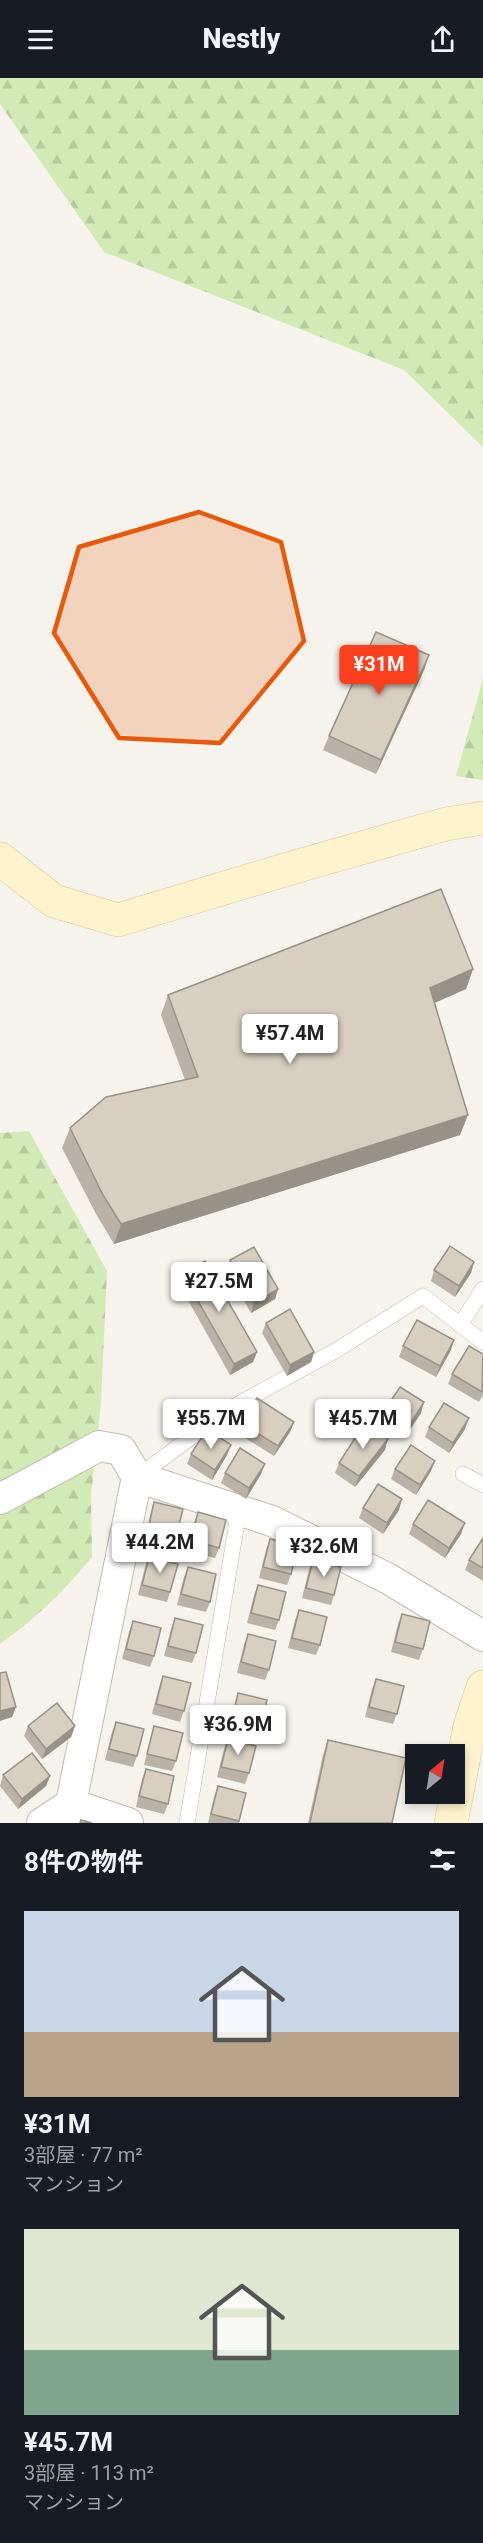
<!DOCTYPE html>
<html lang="ja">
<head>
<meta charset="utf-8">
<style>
	:root { --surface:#171b24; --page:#20242c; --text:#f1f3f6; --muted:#9ea1a6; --accent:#fc3f1d }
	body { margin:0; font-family:Roboto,"Noto Sans JP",sans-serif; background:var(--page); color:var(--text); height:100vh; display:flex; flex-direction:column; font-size:22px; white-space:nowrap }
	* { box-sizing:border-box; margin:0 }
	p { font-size:20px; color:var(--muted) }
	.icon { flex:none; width:33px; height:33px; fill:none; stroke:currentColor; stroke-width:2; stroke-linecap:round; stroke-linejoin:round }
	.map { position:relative; height:1745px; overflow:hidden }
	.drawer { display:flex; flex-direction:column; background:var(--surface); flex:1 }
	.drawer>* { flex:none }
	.needle { width:39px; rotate:30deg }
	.controls { position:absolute; left:405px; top:1666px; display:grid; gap:12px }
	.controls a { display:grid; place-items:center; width:60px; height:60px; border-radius:0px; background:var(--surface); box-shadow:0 3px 9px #0003; font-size:30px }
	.price { position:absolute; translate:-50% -51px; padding:0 14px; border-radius:6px; background:#fff; color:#222; font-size:20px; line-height:39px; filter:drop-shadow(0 2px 3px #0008) }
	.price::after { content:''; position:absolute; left:50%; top:36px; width:18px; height:14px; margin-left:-9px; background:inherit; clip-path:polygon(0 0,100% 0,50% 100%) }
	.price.selected { background:var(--accent); color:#fff }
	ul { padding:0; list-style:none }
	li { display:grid; align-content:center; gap:12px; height:318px; padding:0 24px }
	li span { display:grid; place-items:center; height:186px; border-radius:0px; color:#555 }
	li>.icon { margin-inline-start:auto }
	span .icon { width:108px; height:108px; fill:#fffc; stroke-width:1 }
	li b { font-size:26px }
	h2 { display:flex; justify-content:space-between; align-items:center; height:72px; padding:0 24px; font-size:26px }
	header { display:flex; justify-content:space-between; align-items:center; height:78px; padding:0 24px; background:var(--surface); font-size:27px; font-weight:800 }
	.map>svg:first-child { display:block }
</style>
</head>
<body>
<header><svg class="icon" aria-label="menu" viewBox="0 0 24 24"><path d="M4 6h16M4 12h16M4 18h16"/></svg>Nestly<svg class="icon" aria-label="share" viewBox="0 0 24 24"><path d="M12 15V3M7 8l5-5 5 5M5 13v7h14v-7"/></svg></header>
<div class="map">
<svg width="483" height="1745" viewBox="0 0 483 1745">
	<defs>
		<pattern id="forest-firs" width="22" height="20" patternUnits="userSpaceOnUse" patternTransform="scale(1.5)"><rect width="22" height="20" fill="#d2eab5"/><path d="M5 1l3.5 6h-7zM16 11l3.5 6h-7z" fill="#b6ca9c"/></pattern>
	</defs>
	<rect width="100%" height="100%" fill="#f6f3ec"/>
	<!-- forest -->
	<g fill="url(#forest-firs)">
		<polygon points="0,0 483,0 483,369 404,292 104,174 0,26"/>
		<polygon points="483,600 483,702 456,698"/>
		<path d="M29,1053L107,1193L101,1325L91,1417L92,1479C64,1513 35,1541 0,1566V1055Z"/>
	</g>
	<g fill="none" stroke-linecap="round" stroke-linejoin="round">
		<defs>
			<g id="lane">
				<polyline points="460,1247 483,1211"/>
				<polyline points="463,1396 483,1407"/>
				<polyline points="137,1399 231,1330 335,1273 423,1218 483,1264"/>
				<polyline points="187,1745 239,1432"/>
			</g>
			<g id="street">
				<polyline points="137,1399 272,1443 387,1500 483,1558"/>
				<polyline points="0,1421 99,1368 121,1372 137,1399 67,1745"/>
				<polyline points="42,1745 71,1726 128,1745"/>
			</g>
			<g id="secondary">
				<polyline points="0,781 54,823 118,842 298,788 446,746 483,740"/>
				<polyline points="451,1745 470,1648 483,1609"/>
			</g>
		</defs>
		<!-- lane casing -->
		<use href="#lane" stroke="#c2bbae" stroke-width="16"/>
		<!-- street casing -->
		<use href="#street" stroke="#c2bbae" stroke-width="32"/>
		<!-- secondary casing -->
		<use href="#secondary" stroke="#d6c79b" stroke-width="34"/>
		<!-- lane -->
		<use href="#lane" stroke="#fff" stroke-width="15"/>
		<!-- street -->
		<use href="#street" stroke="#fff" stroke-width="30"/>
		<!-- secondary -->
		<use href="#secondary" stroke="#fff3cd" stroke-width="33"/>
	</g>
	<!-- wall -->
	<g fill="#bab2a6">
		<polygon points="429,577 424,592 376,696 323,672 329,658"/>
		<polygon points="473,891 466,911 434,925 460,1057 114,1166 96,1136 62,1070 70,1050 185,1002 161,937 168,917"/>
		<polygon points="230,1182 278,1211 275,1221 251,1235 226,1192"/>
		<polygon points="474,1184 471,1195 455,1219 431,1203 434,1192"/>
		<polygon points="182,1195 257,1274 253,1284 230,1297 179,1206"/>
		<polygon points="266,1245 314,1274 311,1284 287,1298 262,1255"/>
		<polygon points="403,1268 451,1272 436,1299 399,1279"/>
		<polygon points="469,1268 483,1317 479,1324 448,1306 452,1296"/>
		<polygon points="384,1333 421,1335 405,1359 381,1343"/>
		<polygon points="294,1344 290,1354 274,1378 237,1355 241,1345"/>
		<polygon points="429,1349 465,1351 449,1375 425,1359"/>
		<polygon points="385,1372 355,1409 335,1395 339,1385"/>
		<polygon points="191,1376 227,1377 212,1402 187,1386"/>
		<polygon points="395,1391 431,1393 416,1417 391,1401"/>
		<polygon points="225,1395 261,1396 246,1421 221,1405"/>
		<polygon points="154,1424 176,1459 172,1469 144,1462 151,1434"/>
		<polygon points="363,1430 399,1432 383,1456 359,1440"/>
		<polygon points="198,1434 219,1470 215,1480 187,1473 194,1445"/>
		<polygon points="413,1446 461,1456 445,1480 409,1456"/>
		<polygon points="483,1460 483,1503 465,1492 469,1482"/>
		<polygon points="270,1461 291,1496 287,1507 259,1500 266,1472"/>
		<polygon points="149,1479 170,1514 167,1524 138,1517 145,1489"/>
		<polygon points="313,1482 334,1517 331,1527 302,1520 309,1492"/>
		<polygon points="188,1489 210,1524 206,1534 177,1527 184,1499"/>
		<polygon points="258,1507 279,1542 275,1552 247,1545 254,1517"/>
		<polygon points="299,1532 320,1567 316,1577 288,1570 295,1542"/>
		<polygon points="402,1536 423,1571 419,1582 391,1574 398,1546"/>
		<polygon points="175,1540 196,1575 192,1585 164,1578 171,1551"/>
		<polygon points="133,1543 154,1578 150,1589 122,1581 129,1554"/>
		<polygon points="248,1556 269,1592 265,1602 237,1595 244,1567"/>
		<polygon points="163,1598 184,1633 180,1644 152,1636 159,1609"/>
		<polygon points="376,1601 397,1636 393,1646 365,1639 372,1611"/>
		<polygon points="238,1615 260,1649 256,1660 228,1653 235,1625"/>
		<polygon points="116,1644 137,1678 133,1689 105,1682 112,1654"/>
		<polygon points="28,1648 75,1648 71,1659 42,1681 24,1658"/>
		<polygon points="154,1648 176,1683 172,1693 144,1687 151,1659"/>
		<polygon points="228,1661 249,1695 245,1706 217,1699 224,1671"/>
		<polygon points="328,1662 392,1745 308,1745 323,1677"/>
		<polygon points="146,1691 168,1726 164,1736 136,1729 142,1701"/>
		<polygon points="3,1697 50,1698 46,1708 18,1731 0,1708"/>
		<polygon points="218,1708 246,1715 239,1745 208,1745 214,1719"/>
	</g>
	<!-- shaded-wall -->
	<g fill="#979187">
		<polygon points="429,577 424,592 376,696 381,682"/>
		<polygon points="473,891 466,911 423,930 430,910"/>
		<polygon points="468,1037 460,1057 114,1166 121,1146"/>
		<polygon points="474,1184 471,1195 455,1219 459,1208"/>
		<polygon points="278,1211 275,1221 251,1235 254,1225"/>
		<polygon points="454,1262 451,1272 436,1299 440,1288"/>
		<polygon points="257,1274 253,1284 230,1297 234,1286"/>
		<polygon points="314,1274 311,1284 287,1298 290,1287"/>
		<polygon points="424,1324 421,1335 405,1359 409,1348"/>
		<polygon points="469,1340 465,1351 449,1375 453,1365"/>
		<polygon points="294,1344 290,1354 274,1378 278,1368"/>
		<polygon points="388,1361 385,1372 355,1409 359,1398"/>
		<polygon points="231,1367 227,1377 212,1402 215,1392"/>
		<polygon points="435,1383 431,1393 416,1417 420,1407"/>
		<polygon points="265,1386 261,1396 246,1421 249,1410"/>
		<polygon points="402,1421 399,1432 383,1456 387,1445"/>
		<polygon points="465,1445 461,1456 445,1480 449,1470"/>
		<polygon points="16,1629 12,1639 0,1643 0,1633"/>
		<polygon points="75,1648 71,1659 42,1681 46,1671"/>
		<polygon points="50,1698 46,1708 18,1731 22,1721"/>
	</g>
	<!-- building -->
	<g fill="#d8cfc1" stroke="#979187" stroke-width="1.5">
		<polygon points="376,554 429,577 381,682 329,658"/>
		<polygon points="441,811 473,891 430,910 468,1037 121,1146 103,1117 70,1050 106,1019 198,999 168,917"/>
		<polygon points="450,1168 474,1184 459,1208 434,1192"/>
		<polygon points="254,1169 278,1211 254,1225 230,1182"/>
		<polygon points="205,1183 257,1274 234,1286 182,1195"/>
		<polygon points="290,1231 314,1274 290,1287 266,1245"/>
		<polygon points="417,1242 454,1262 440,1288 403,1268"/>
		<polygon points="469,1268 483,1276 482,1314 452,1296"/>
		<polygon points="400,1309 424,1324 409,1348 384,1333"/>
		<polygon points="257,1320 294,1344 278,1368 241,1345"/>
		<polygon points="444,1325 469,1340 453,1365 429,1349"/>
		<polygon points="364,1346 388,1361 359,1398 339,1385"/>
		<polygon points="207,1351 231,1367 215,1392 191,1376"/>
		<polygon points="411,1367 435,1383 420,1407 395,1391"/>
		<polygon points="240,1370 265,1386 249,1410 225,1395"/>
		<polygon points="378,1406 402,1421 387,1445 363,1430"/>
		<polygon points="428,1422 465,1445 449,1470 413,1446"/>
		<polygon points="154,1424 183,1431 176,1459 148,1452"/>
		<polygon points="198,1434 226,1442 219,1470 191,1462"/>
		<polygon points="483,1460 483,1490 469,1482"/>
		<polygon points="270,1461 298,1468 291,1496 263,1489"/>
		<polygon points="149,1479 178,1486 170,1514 142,1507"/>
		<polygon points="313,1482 341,1489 334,1517 306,1510"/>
		<polygon points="188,1489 216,1496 210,1524 181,1516"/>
		<polygon points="258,1507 286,1514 279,1542 251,1535"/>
		<polygon points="299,1532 327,1539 320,1567 292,1560"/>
		<polygon points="402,1536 430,1543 423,1571 395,1564"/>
		<polygon points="175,1540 203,1547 196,1575 168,1568"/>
		<polygon points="133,1543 161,1550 154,1578 126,1571"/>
		<polygon points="248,1556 276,1563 269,1592 241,1584"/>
		<polygon points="6,1594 16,1629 0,1633 0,1595"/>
		<polygon points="163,1598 191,1605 184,1633 156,1626"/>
		<polygon points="376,1601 404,1608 397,1636 369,1629"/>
		<polygon points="238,1615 267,1622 260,1649 232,1642"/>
		<polygon points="57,1625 75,1648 46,1671 28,1648"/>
		<polygon points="116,1644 144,1651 137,1678 109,1671"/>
		<polygon points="154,1648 183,1655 176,1683 147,1676"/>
		<polygon points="228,1661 256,1668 249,1695 221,1689"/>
		<polygon points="328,1662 406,1680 392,1745 310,1745"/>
		<polygon points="32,1675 50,1698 22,1721 3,1697"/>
		<polygon points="146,1691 174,1698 168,1726 139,1718"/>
		<polygon points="218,1708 246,1715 239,1743 211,1736"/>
		<polygon points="81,1742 92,1745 80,1745"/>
	</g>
	<!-- marked area -->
	<path fill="#e8590c" fill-opacity="0.2" stroke="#e8590c" stroke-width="4.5" stroke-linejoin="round" d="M199,434L281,464L304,563L220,665L119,660L54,555L79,469Z"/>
</svg>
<div class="controls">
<a><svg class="needle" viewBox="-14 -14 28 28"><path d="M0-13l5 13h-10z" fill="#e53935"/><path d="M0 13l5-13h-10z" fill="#9ea1a6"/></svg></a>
</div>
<b class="price selected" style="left:379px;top:618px">¥31M</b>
<b class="price" style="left:290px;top:987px">¥57.4M</b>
<b class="price" style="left:219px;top:1235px">¥27.5M</b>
<b class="price" style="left:211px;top:1372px">¥55.7M</b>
<b class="price" style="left:363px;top:1372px">¥45.7M</b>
<b class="price" style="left:160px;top:1496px">¥44.2M</b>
<b class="price" style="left:324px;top:1500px">¥32.6M</b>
<b class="price" style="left:238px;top:1678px">¥36.9M</b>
</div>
<section class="drawer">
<h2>8件の物件<svg class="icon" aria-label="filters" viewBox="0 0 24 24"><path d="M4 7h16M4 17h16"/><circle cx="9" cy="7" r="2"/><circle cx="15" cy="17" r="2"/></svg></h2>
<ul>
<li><span style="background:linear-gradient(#c9d6e8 65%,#b9a48a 0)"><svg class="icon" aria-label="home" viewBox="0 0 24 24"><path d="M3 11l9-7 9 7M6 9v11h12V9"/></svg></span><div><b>¥31M</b><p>3部屋 · 77 m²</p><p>マンション</p></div></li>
<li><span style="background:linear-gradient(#dfe7d0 65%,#7fa58c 0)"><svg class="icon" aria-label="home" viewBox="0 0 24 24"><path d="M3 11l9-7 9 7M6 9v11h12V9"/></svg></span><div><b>¥45.7M</b><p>3部屋 · 113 m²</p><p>マンション</p></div></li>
</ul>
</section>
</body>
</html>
